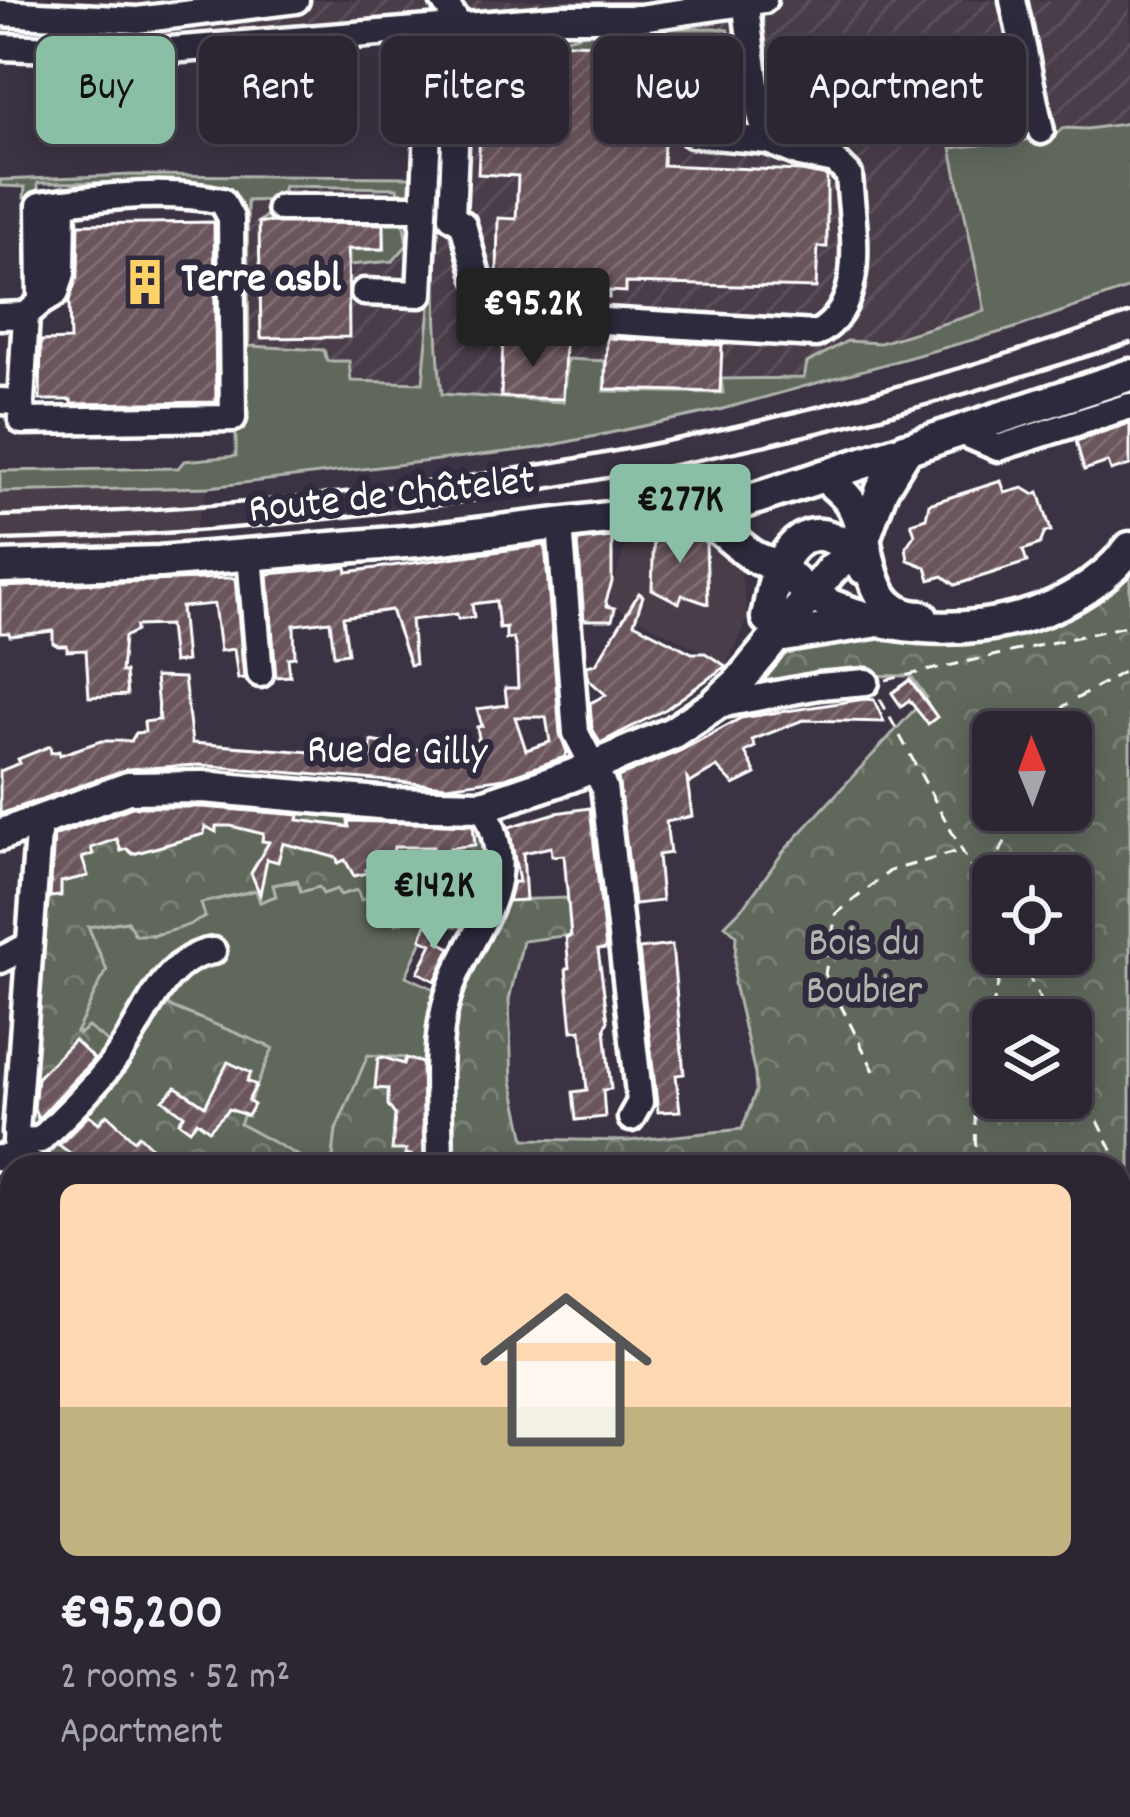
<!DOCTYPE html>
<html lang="en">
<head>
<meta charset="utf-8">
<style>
	:root { --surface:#2c2632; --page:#38323e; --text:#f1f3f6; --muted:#a6a5ac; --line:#48434d; --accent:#8abfa5 }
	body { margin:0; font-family:Dekko,sans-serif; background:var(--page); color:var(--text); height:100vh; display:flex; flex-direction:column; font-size:45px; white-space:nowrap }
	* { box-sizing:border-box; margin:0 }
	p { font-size:39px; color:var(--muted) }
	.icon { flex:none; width:66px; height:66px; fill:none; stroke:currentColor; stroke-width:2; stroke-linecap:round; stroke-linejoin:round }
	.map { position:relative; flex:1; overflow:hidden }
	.side { position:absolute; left:0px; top:1155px; width:1131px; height:663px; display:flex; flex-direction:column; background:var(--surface); border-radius:36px 36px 0 0; box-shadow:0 6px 30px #0003,0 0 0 3px var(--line) }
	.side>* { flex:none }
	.hud { position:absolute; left:36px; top:36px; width:1059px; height:108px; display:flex; gap:24px }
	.needle { width:78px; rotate:359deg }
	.tools { position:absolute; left:972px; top:711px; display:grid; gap:24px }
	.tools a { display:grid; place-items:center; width:120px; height:120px; border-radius:18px; background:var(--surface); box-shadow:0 6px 30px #0003,0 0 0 3px var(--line); font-size:60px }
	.price { position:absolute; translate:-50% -102px; padding:0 27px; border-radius:12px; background:var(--accent); color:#111; font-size:39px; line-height:78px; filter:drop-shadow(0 3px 6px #0008) }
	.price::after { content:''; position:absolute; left:50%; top:72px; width:36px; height:27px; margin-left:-18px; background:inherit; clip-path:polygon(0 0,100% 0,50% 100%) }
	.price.active { background:#222; color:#fff }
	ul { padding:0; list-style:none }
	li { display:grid; align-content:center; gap:24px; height:636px; padding:0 60px }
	li span { display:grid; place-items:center; height:372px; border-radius:18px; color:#555 }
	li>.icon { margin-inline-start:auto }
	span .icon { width:216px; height:216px; fill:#fffc; stroke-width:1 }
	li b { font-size:51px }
	.pill { padding:0 42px; border-radius:18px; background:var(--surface); box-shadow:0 6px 30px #0003,0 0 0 3px var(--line); font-size:42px; line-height:108px }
	.pill.active { background:var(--accent); color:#111 }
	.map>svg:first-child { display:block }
</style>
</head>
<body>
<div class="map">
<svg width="1130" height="1817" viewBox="0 0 1130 1817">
	<defs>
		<pattern id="industrial-furrows" width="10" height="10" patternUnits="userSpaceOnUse" patternTransform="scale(3)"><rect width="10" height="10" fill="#493c4a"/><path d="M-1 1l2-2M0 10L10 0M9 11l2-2" fill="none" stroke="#5b505c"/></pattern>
		<pattern id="forest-crowns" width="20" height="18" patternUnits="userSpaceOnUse" patternTransform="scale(3)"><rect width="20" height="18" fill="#61685b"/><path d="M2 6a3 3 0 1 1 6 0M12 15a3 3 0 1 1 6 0" fill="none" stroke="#797f74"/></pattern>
		<pattern id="building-hatch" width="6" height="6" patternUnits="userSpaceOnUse" patternTransform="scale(3)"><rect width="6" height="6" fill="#6b545c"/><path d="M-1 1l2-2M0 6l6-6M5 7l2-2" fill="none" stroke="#816e74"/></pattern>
	</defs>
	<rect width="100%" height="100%" fill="#3b3243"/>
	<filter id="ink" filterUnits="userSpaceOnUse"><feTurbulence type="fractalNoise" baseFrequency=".00833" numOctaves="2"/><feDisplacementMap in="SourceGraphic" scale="24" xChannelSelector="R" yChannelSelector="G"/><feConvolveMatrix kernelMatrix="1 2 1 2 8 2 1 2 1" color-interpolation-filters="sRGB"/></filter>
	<g filter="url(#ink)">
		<!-- built -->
		<g fill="#493c4a">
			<polygon points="209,487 189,546 0,549 0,493"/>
			<polygon points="692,523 730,543 741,573 748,617 727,664 608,603 627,540 618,530"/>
		</g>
		<!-- industrial -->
		<g fill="url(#industrial-furrows)">
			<polygon points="0,0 1130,0 1130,123 1087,129 1063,128 1054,137 951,148 986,311 880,343 847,341 828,353 805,378 722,379 724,393 603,391 567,360 564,402 442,394 437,304 441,179 448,98 440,97 434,263 424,383 350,381 327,361 324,350 249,347 247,200 283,186 398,188 399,197 415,183 411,177 419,177 423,57 415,48 397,37 0,54"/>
			<polygon points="633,1806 908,1806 879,1817 648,1817"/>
		</g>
		<!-- green -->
		<g fill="#61685b" stroke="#b0b4ad" stroke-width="3">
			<polygon points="715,28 728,30 741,58 744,83 739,83 728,51 548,43 600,29"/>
			<path d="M439,97H448C439,194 430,296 442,394L563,402L567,359L605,361L604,391L723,393L721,379L804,378L807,363L847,341L880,343L985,311L951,148L1053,137L1063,128L1087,129L1130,123V288L1012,329L719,410L539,448L209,487L0,492V471L178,468L184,461L236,456V214L213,187L171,182L38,183V197L24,198L25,187L0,186V180L133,175L410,177L416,193L399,198L397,188L284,186L280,200L247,201L249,346L324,350L327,361H349L351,381L423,383L434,263Z"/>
			<polygon points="267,215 391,215 404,225 407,245 393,261 349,265 349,250 385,249 383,220 259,222"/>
			<path d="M491,864L463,948L466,927L429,924L406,976L443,993L454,1005L450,1070L368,1056L336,1130L332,1167H319L239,1124L272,1048L147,998L117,1050L75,1031C89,1011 93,991 107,971L88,926L128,921L153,936L205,917L200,903L257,890L260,901C264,896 267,889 272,886C287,877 360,890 382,893L396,923L414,885L454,882L457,870Z"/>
		</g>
		<!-- forest -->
		<g fill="url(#forest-crowns)" stroke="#b0b4ad" stroke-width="3" fill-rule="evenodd">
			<path d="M1130,564V1817H879L908,1806H1119V1167H332L336,1130L368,1055L406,1058L450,1069L454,1005L504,900L568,898L571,935L523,941L509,1000L512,1081L525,1139L628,1141L742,1129L756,1091L755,1074L734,984L736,935L725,925L746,904L784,851L926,697L911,676L844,675L750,690L765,664L808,644L898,634L1013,627ZM993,732H1071V810H993ZM993,876H1071V954H993ZM993,1020H1071V1098H993Z"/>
			<path d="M145,797L484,816L491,864L457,870L454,882L415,886L418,917L396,924L382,893L361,900L357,890L340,895L337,889L323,894L319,887L301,892L297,880L273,885L276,896L260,902L256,890L201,903L205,917C183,929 160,936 135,935L127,921L88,927L107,971C94,990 88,1011 76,1032L79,1034L88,1027L117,1049L147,997L273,1048L240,1124L319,1167H61L25,1146L50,826Z"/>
		</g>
		<!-- building -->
		<g fill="url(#building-hatch)" stroke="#fff" stroke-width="3" fill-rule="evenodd">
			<polygon points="524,41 668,47 663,165 801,171 827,176 827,247 818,247 816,288 626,283 626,292 609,291 609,298 579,297 579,290 561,289 562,280 497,276 498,218 516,219 518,176 478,174 483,68 522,70"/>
			<polygon points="214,222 216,402 71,404 71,400 40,400 41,341 70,340 69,301 78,274 79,224"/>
			<polygon points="259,222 384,224 384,249 348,249 349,337 261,338"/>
			<polygon points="607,338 722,345 720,392 605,389"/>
			<polygon points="503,340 565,342 563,399 501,397"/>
			<polygon points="1130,423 1130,465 1111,471 1108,462 1084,470 1076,441"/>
			<polygon points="1001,481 1005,493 1023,488 1033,494 1039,492 1051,531 1045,532 1040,544 1023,550 1027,562 955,585 943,576 930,580 926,567 908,560 906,547 915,534 911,523 926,518 929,504"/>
			<polygon points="654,532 697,534 706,543 708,604 682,595 679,603 652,589"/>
			<polygon points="612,537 612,582 606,601 607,606 615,608 612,620 584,620 578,541"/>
			<path d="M545,545L560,734L567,752L565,757L505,778L447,786L199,765L127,769L0,814V771L20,763L18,759L50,746L51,753L59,751L60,755L101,741H131L136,733L145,732L144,722L159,720L155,677L184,678L192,743L310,752L312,736L334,740L333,752L371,756V741L422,750L463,746L462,743L475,741L479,738L477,727L482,726L477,709L507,705L505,688H518L516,649L513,638L506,639V627L499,628L496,601L472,604L474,617L458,619L457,614L411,620L415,664L410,665L391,610L343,617L348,653L334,655L330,621L294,625L295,657L288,658L290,676L276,677L268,574L346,567L347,572ZM515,717H546L550,742L526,750Z"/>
			<polygon points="227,578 235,578 244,678 238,679 234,649 220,651 214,604 181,607 186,661 173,663 169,625 136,626 136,631 124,637 121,672 125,672 127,695 89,697 86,650 67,651 67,646 58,646 53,643 53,631 10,636 9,633 0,633 0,587"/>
			<polygon points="639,593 643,596 634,623 692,653 705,653 726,666 666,709 600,743 592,728 590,703 606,695 588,679 587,666 596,664"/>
			<polygon points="910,680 937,717 928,724 909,700 901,706 892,693"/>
			<polygon points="865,699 874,700 884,722 803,720 752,740 755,747 745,752 756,774 734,785 717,767 690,783 687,779 692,816 666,822 670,853 658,855 662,901 634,904 618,777 680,751 741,718"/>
			<polygon points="132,807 202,807 299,815 298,820 349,827 348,821 473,825 475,845 450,848 451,866 432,866 433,847 394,847 391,871 366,870 367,873 354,876 345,860 338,863 337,858 283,843 278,862 267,859 260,894 251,873 269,842 262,841 263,834 231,826 216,826 216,832 205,826 204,834 133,854 127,849 121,851 117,839 91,848 93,854 82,858 88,876 61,882 61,896 50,897 54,836"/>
			<polygon points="590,808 606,949 598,950 608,1021 605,1028 611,1089 603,1090 605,1117 576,1120 573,1092 587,1090 581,1030 572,1031 566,969 569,968 566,937 571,936 564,855 552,856 551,847 523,853 526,900 508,901 513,882 519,882 509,827 556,813"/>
			<polygon points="426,924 446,926 438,941 451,948 435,981 418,972 432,944 421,939"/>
			<polygon points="672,945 684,1074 676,1075 680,1111 658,1112 639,949"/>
			<polygon points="74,1040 94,1059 38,1119 34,1108 37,1078"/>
			<polygon points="382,1057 404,1064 406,1058 422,1063 424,1167 411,1167 411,1155 405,1155 406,1150 392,1150 395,1115 388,1105 388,1089 375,1088 378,1059"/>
			<polygon points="228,1062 251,1073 247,1081 256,1085 248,1101 254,1105 248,1116 229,1109 209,1130 197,1121 190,1130 179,1122 184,1115 163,1100 176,1087 205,1106"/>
			<polygon points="107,1114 134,1140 139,1135 153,1149 143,1159 151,1167 89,1167 59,1145 89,1115 99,1123"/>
		</g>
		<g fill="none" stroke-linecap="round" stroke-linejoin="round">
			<defs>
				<g id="minor">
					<path d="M443,0L460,26L452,217L463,224L477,276L486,290L571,319L816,334C870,305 852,227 849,175L835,161L800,154L768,141"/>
					<polyline points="1013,0 1041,131"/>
					<polyline points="0,13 137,20 296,0"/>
					<polyline points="0,47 145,52 564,18 640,18 764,0"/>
					<polyline points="692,134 768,141 760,115 745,0"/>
					<polyline points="280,208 422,208"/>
					<polyline points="364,292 420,294 433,29"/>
					<polyline points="41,302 56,293 62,273 63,202"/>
					<polyline points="0,316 26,315 21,402 0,401"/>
					<path d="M21,402L22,421L233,418L231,218L222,201C165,188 98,198 40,205L41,302L26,315"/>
					<polyline points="956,430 998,448 1130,406"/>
					<polyline points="560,524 576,733 604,787 606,803 640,1102 631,1118"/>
					<polyline points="250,555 260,674"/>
					<polyline points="713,706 819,686 866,682"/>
					<polyline points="0,960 28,946"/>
					<path d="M16,1141L40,1140C66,1114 94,1088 116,1058C144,1022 162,958 213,951"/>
					<polyline points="18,1157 16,1132 39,820"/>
					<polyline points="0,1158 18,1157 40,1167"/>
					<path d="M440,1167C440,1118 434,1064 443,1016C458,933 530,896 483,806"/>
					<polyline points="0,1248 12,1227"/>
					<polyline points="0,1332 12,1344"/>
					<polyline points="0,1502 12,1492"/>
					<polyline points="0,1557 12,1572"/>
					<polyline points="190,1806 196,1817"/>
					<polyline points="436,1806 445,1817"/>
				</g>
				<g id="major">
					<path d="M824,476C832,484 845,493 851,503C875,541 860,615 922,617"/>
					<path d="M696,508C715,524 733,542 753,556C761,561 770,562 778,567C791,575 801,589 814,597C910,648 1060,638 1130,548"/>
					<polyline points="0,567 159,562 417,541 748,501 1130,375"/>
					<path d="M767,618C771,600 773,578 782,562C806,518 841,533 863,568"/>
					<polyline points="778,637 873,622"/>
					<polyline points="0,835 128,788 203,787 390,804 483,806 571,776 672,733 713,706 739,682 832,569 853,553 864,539 882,489 907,448"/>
				</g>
			</defs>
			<!-- minor casing -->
			<use href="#minor" stroke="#fff" stroke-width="33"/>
			<!-- major casing -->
			<use href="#major" stroke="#fff" stroke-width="39"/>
			<!-- path -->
			<g stroke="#fff" stroke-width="3" stroke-dasharray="12 9" stroke-linecap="butt">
				<polyline points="886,680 1130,625"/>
				<polyline points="880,699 993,908"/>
				<polyline points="1053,732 1064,706 1130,668"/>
				<polyline points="983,891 1019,810"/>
				<polyline points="1018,954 1050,1020"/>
				<polyline points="993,1031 990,1019 1005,954"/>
				<polyline points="1071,1064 1130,1188"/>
				<polyline points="874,1071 825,974 836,914 890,871 959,851"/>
				<polyline points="976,1167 975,1117 993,1091"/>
			</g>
			<!-- minor -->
			<use href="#minor" stroke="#2f2a3d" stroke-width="24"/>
			<!-- major -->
			<use href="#major" stroke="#2f2a3d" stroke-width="30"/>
			<!-- rail -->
			<g stroke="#fff" stroke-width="4.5">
				<path d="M0,516C386,506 766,441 1130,313"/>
				<path d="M0,540C299,534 596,492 885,416C967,395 1049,368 1130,343"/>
			</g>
		</g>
	</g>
	<!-- icons -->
	<defs>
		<symbol id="building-bare" viewBox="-9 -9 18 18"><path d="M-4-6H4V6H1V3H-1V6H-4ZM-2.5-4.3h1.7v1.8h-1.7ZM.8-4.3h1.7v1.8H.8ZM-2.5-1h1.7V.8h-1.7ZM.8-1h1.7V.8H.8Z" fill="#ffd166" stroke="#2f2a3d" stroke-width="2.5" paint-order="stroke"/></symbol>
	</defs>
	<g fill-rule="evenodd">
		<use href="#building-bare" x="112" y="249" width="66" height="66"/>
	</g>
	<g text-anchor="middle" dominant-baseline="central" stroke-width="12" stroke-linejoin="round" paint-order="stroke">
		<!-- poi labels -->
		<g font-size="42" font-weight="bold" fill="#fff" stroke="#2f2a3d" text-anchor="start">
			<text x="181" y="282">Terre asbl</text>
		</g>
		<!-- street labels -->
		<g font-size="42" fill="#fff" stroke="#2f2a3d">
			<text transform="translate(392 498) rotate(-6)">Route de Châtelet</text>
			<text transform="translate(397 754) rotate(1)">Rue de Gilly</text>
		</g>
		<!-- park labels -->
		<g font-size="42" fill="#b0b4ad" stroke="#2f2a3d">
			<text x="864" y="946">Bois du<tspan x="864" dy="48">Boubier</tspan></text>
		</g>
	</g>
</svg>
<div class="tools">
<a><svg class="needle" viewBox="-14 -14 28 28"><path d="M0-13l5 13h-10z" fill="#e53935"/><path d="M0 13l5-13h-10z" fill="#a6a5ac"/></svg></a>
<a><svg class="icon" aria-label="locate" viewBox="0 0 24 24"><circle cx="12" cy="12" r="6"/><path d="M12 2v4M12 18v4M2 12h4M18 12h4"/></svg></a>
<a><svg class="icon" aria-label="layers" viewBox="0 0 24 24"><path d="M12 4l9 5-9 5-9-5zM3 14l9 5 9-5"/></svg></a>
</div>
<b class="price active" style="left:533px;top:370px">€95.2K</b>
<b class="price" style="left:680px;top:566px">€277K</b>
<b class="price" style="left:434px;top:952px">€142K</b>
<div class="hud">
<a class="pill active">Buy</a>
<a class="pill">Rent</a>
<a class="pill">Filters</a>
<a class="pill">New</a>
<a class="pill">Apartment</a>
</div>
<section class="side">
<ul>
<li><span style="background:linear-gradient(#ffd9b3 60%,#c2b280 0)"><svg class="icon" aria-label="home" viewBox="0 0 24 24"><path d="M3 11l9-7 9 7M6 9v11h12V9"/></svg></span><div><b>€95,200</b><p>2 rooms · 52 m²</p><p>Apartment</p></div></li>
</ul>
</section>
</div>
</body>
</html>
